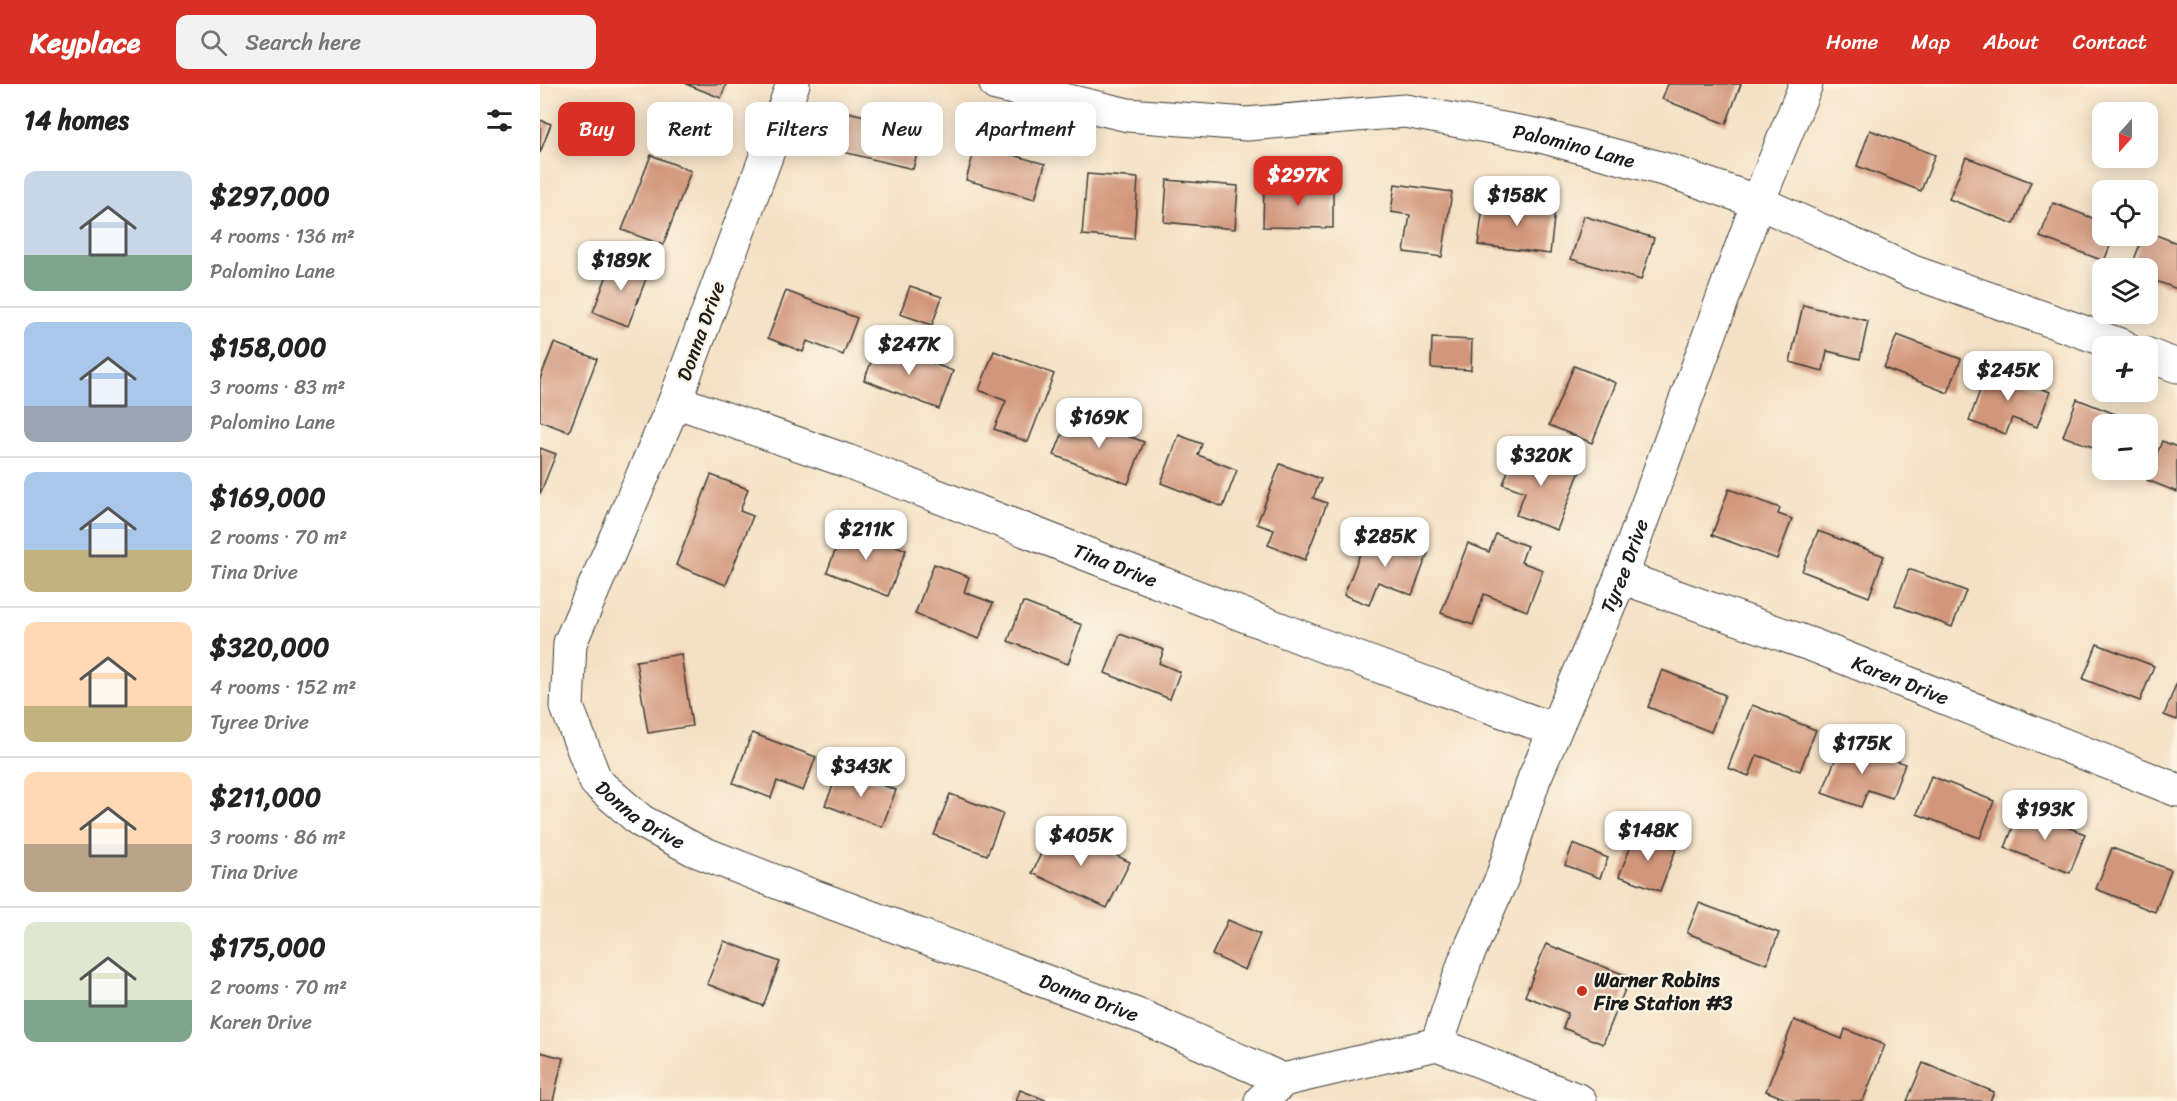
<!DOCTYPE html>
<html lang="en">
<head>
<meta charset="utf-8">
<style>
	:root { --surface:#fff; --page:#f2f2f2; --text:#222; --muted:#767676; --line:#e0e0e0; --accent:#d93025 }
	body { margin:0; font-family:Sriracha,sans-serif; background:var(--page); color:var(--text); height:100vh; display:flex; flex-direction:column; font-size:22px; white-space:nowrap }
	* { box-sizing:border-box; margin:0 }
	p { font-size:20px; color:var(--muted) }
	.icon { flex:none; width:33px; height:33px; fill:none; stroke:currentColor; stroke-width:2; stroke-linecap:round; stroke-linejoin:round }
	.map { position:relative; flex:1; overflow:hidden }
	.panel { display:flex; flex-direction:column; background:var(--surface); width:540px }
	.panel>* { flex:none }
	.hud { position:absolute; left:18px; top:18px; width:570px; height:54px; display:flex; gap:12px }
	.needle { width:39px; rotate:201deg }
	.buttons { position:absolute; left:1552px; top:18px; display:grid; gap:12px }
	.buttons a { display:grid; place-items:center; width:66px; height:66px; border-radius:12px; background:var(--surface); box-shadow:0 3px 15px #0003; font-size:30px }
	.price { position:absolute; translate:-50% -51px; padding:0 14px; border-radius:12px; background:#fff; color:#222; font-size:20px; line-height:39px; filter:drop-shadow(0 2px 3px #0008) }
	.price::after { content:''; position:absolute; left:50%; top:36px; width:18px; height:14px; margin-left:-9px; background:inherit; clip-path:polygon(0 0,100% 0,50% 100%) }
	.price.on { background:var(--accent); color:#fff }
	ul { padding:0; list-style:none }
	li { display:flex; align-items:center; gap:18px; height:150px; padding:0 24px }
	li+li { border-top:2px solid var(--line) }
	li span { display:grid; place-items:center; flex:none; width:168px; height:120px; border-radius:12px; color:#555 }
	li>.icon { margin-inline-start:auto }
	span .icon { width:72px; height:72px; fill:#fffc; stroke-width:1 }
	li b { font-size:26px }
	h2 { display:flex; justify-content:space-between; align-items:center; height:72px; padding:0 24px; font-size:26px }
	.pill { padding:0 21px; border-radius:12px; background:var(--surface); box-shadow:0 3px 15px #0003; font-size:21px; line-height:54px }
	.pill.on { background:var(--accent); color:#fff }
	header { display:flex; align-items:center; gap:36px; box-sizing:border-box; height:84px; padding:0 30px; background:var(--accent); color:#fff }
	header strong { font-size:28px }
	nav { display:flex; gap:33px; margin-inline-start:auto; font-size:21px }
	.search { width:420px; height:54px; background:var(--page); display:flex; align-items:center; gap:15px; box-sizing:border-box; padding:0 21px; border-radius:12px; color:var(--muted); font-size:22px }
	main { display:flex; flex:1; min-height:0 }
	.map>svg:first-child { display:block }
</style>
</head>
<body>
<header>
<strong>Keyplace</strong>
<div class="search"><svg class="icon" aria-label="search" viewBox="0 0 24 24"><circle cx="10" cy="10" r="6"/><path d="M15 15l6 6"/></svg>Search here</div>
<nav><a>Home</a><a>Map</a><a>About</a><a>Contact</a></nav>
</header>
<main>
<section class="panel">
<h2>14 homes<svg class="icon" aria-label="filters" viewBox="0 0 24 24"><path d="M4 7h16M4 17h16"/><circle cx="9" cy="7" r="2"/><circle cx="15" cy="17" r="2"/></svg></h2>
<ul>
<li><span style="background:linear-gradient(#c9d6e8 70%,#7fa58c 0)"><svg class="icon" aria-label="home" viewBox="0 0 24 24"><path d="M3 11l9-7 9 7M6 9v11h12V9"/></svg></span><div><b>$297,000</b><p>4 rooms · 136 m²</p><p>Palomino Lane</p></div></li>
<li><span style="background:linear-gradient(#a9c7e8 70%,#9aa5b1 0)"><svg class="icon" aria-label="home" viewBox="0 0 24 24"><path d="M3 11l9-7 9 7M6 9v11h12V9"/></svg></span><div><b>$158,000</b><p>3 rooms · 83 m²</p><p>Palomino Lane</p></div></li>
<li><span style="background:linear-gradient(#a9c7e8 65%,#c2b280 0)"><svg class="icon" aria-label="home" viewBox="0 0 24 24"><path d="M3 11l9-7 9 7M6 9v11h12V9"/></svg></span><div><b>$169,000</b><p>2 rooms · 70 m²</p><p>Tina Drive</p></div></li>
<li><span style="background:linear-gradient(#ffd9b3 70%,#c2b280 0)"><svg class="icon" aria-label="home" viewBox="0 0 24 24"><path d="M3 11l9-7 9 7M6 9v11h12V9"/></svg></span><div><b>$320,000</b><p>4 rooms · 152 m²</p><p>Tyree Drive</p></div></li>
<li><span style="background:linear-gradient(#ffd9b3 60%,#b9a48a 0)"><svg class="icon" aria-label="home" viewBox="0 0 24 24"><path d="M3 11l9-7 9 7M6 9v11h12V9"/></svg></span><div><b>$211,000</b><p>3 rooms · 86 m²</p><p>Tina Drive</p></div></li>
<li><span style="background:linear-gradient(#dfe7d0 65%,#7fa58c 0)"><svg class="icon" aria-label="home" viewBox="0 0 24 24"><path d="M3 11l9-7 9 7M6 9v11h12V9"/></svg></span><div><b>$175,000</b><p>2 rooms · 70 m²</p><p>Karen Drive</p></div></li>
</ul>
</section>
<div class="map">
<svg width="1637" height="1017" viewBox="0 0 1637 1017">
	<rect width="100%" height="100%" fill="#fcf5e5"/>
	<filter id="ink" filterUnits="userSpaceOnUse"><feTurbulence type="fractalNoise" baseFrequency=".0167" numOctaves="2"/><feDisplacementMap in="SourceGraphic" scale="12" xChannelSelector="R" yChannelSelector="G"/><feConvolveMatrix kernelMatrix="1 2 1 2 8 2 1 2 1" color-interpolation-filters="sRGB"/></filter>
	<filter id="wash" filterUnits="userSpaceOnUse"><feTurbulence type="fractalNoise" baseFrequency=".008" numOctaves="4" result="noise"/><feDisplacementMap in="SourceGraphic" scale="24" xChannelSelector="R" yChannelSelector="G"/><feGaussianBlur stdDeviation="1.35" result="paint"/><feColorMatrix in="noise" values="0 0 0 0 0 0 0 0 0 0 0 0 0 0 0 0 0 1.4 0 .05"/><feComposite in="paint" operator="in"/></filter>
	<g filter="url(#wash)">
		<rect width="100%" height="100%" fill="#f4e1c5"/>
		<g id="blocks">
			<!-- building -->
			<g fill="#d1967c">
				<polygon points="146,0 186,0 181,14"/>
				<polygon points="1128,0 1201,0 1186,40 1122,15"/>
				<polygon points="304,27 383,46 373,85 295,66"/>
				<polygon points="0,36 11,40 0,69"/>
				<polygon points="1330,46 1395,71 1381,107 1317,82"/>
				<polygon points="436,61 505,80 495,115 426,96"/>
				<polygon points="111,71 151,87 123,161 82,146"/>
				<polygon points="1426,73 1491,98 1474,140 1409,115"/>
				<polygon points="547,90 598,94 594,155 542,151"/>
				<polygon points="627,96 698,102 695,145 624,138"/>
				<polygon points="855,100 912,108 902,173 864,168 870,131 851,128"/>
				<polygon points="724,102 793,103 793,144 723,143"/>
				<polygon points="944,116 1015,125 1010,170 938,161"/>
				<polygon points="1513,119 1563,138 1563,152 1574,152 1564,177 1500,153"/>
				<polygon points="1044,132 1114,154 1101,196 1031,175"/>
				<polygon points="1608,148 1637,159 1637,205 1608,194 1608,184 1591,184 1603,152 1608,152"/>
				<polygon points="74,173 109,187 88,242 53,228"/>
				<polygon points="370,202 402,213 392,241 360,230"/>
				<polygon points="246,207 317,234 303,271 267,257 263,268 228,254"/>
				<polygon points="1263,221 1328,237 1320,275 1287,267 1283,287 1250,278"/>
				<polygon points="1357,251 1421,275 1408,309 1344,284"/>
				<polygon points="892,254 932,256 931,286 891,284"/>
				<polygon points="14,259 57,275 29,348 0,337 0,295"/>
				<polygon points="339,259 413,287 399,325 324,296"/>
				<polygon points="454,267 514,290 488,358 454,345 466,317 439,306"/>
				<polygon points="1034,282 1076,299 1052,359 1009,341"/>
				<polygon points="1448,284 1510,308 1497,343 1472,334 1466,350 1429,337"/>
				<polygon points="1537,315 1590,336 1588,340 1563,340 1563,367 1523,352"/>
				<polygon points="530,330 604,358 588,400 514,371"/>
				<polygon points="639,351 662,360 658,371 697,386 683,423 621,399"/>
				<polygon points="1622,357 1637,363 1637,408 1607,396"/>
				<polygon points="977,363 1040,387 1017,446 976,431 985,408 963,400"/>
				<polygon points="0,364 16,370 0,410"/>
				<polygon points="740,380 781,395 773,414 787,419 765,476 728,461 734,446 717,440"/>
				<polygon points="171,391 208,405 200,427 213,432 186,501 136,481"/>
				<polygon points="1189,405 1240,424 1238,430 1252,435 1237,475 1172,451"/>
				<polygon points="304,443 366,466 348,512 287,488"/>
				<polygon points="829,447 888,469 872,511 838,498 829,521 804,511"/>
				<polygon points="1278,447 1344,472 1329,513 1262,487"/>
				<polygon points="956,450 987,462 981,478 1003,486 987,527 944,510 933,541 901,529 928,459 949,468"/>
				<polygon points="394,480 429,493 424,508 453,519 439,555 375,530"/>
				<polygon points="1369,485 1426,507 1412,543 1355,521"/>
				<polygon points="483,518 542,541 528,580 468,557"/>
				<polygon points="580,550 624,566 619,579 640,588 630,615 565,589"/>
				<polygon points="1557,560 1614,582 1600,617 1543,595"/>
				<polygon points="141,570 152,642 108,649 96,577"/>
				<polygon points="1122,586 1185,611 1171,648 1108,623"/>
				<polygon points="1637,598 1637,636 1624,631"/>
				<polygon points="1212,621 1276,646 1260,687 1217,671 1209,692 1188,684"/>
				<polygon points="212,649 276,673 263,707 237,697 231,714 193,699"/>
				<polygon points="1303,656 1365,680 1352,714 1328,706 1321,723 1282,709"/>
				<polygon points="300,685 356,706 342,743 285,721"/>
				<polygon points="1391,692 1454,717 1440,754 1377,730"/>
				<polygon points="410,710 463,730 447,771 394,751"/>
				<polygon points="1480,725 1545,750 1530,789 1465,764"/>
				<polygon points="514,742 590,778 567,824 492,789"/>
				<polygon points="1096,749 1136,765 1120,807 1079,792"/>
				<polygon points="1033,760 1068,774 1060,794 1025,781"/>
				<polygon points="1572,764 1631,786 1615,828 1556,805"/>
				<polygon points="1159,819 1239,849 1227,880 1147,849"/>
				<polygon points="688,836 720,850 705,886 672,871"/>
				<polygon points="184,857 240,878 223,922 167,900"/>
				<polygon points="1006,860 1090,893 1063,960 1023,944 1028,929 985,912"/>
				<polygon points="1254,936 1302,955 1305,945 1345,961 1323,1017 1251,1017 1226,1007"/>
				<polygon points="0,968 23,974 13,1017 0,1017"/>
				<polygon points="1383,979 1454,1008 1450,1017 1367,1017"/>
				<polygon points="480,1006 508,1017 476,1017"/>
			</g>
		</g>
	</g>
	<g filter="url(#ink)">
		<use href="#blocks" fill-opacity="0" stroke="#3c3a35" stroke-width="1.5"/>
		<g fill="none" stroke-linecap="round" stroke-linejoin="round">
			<defs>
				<g id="minor">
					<path id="s1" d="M253,0L135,317L30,559L27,623L56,698L101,737L155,766L265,809L605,934L743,996"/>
					<path id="s2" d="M456,0L588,31L707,40L865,27L1001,52L1127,86L1218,118L1373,188L1583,262"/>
					<polyline points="1608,271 1637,282"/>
					<path id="s3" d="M135,317L307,377L781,561L1015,646"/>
					<path id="s4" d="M1081,493L1275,562L1637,706"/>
					<path id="s5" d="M897,960L925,877L962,794L994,695L1081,493L1218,118L1266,0"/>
					<polyline points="721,1017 743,996 897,960 1040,1017"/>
				</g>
			</defs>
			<!-- minor casing -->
			<use href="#minor" stroke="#3c3a35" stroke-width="35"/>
			<!-- minor -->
			<use href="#minor" stroke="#fff" stroke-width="33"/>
		</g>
	</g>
	<!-- markers -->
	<circle fill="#c8321e" stroke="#fcf5e5" stroke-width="2" cx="1042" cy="907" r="6"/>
	<g text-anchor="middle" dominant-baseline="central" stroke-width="4.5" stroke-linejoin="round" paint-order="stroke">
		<!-- street labels -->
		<g font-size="20" fill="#1c1c1c" stroke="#fcf5e5">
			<text stroke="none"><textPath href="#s2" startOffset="586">Palomino Lane</textPath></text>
			<text transform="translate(161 247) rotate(-70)">Donna Drive</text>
			<text stroke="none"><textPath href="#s3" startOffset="470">Tina Drive</textPath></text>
			<text stroke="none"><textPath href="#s5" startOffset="514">Tyree Drive</textPath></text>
			<text stroke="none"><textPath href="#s4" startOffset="298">Karen Drive</textPath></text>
			<text stroke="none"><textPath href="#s1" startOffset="802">Donna Drive</textPath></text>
			<text stroke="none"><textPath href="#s1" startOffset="1288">Donna Drive</textPath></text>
		</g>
		<!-- poi labels -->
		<g font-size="20" font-weight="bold" fill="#1c1c1c" stroke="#fcf5e5" text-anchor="start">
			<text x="1054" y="896">Warner Robins<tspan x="1054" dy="23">Fire Station #3</tspan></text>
		</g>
	</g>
</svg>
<div class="buttons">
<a><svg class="needle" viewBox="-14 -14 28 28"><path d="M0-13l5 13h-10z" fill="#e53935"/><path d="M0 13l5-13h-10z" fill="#767676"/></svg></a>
<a><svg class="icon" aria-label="locate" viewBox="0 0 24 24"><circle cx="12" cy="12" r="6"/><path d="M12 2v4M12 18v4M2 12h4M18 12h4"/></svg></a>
<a><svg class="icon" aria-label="layers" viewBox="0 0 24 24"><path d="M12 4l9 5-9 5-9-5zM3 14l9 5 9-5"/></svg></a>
<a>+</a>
<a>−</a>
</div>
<b class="price on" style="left:758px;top:123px">$297K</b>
<b class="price" style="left:977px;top:143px">$158K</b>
<b class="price" style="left:81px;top:208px">$189K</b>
<b class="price" style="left:369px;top:292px">$247K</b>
<b class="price" style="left:1468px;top:318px">$245K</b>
<b class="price" style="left:559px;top:365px">$169K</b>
<b class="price" style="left:1001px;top:403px">$320K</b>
<b class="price" style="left:326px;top:477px">$211K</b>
<b class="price" style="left:845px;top:484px">$285K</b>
<b class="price" style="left:1322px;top:691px">$175K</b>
<b class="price" style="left:321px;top:714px">$343K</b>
<b class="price" style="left:1505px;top:757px">$193K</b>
<b class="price" style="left:1108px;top:778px">$148K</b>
<b class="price" style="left:541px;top:783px">$405K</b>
<div class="hud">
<a class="pill on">Buy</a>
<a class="pill">Rent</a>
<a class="pill">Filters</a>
<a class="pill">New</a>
<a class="pill">Apartment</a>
</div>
</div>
</main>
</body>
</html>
